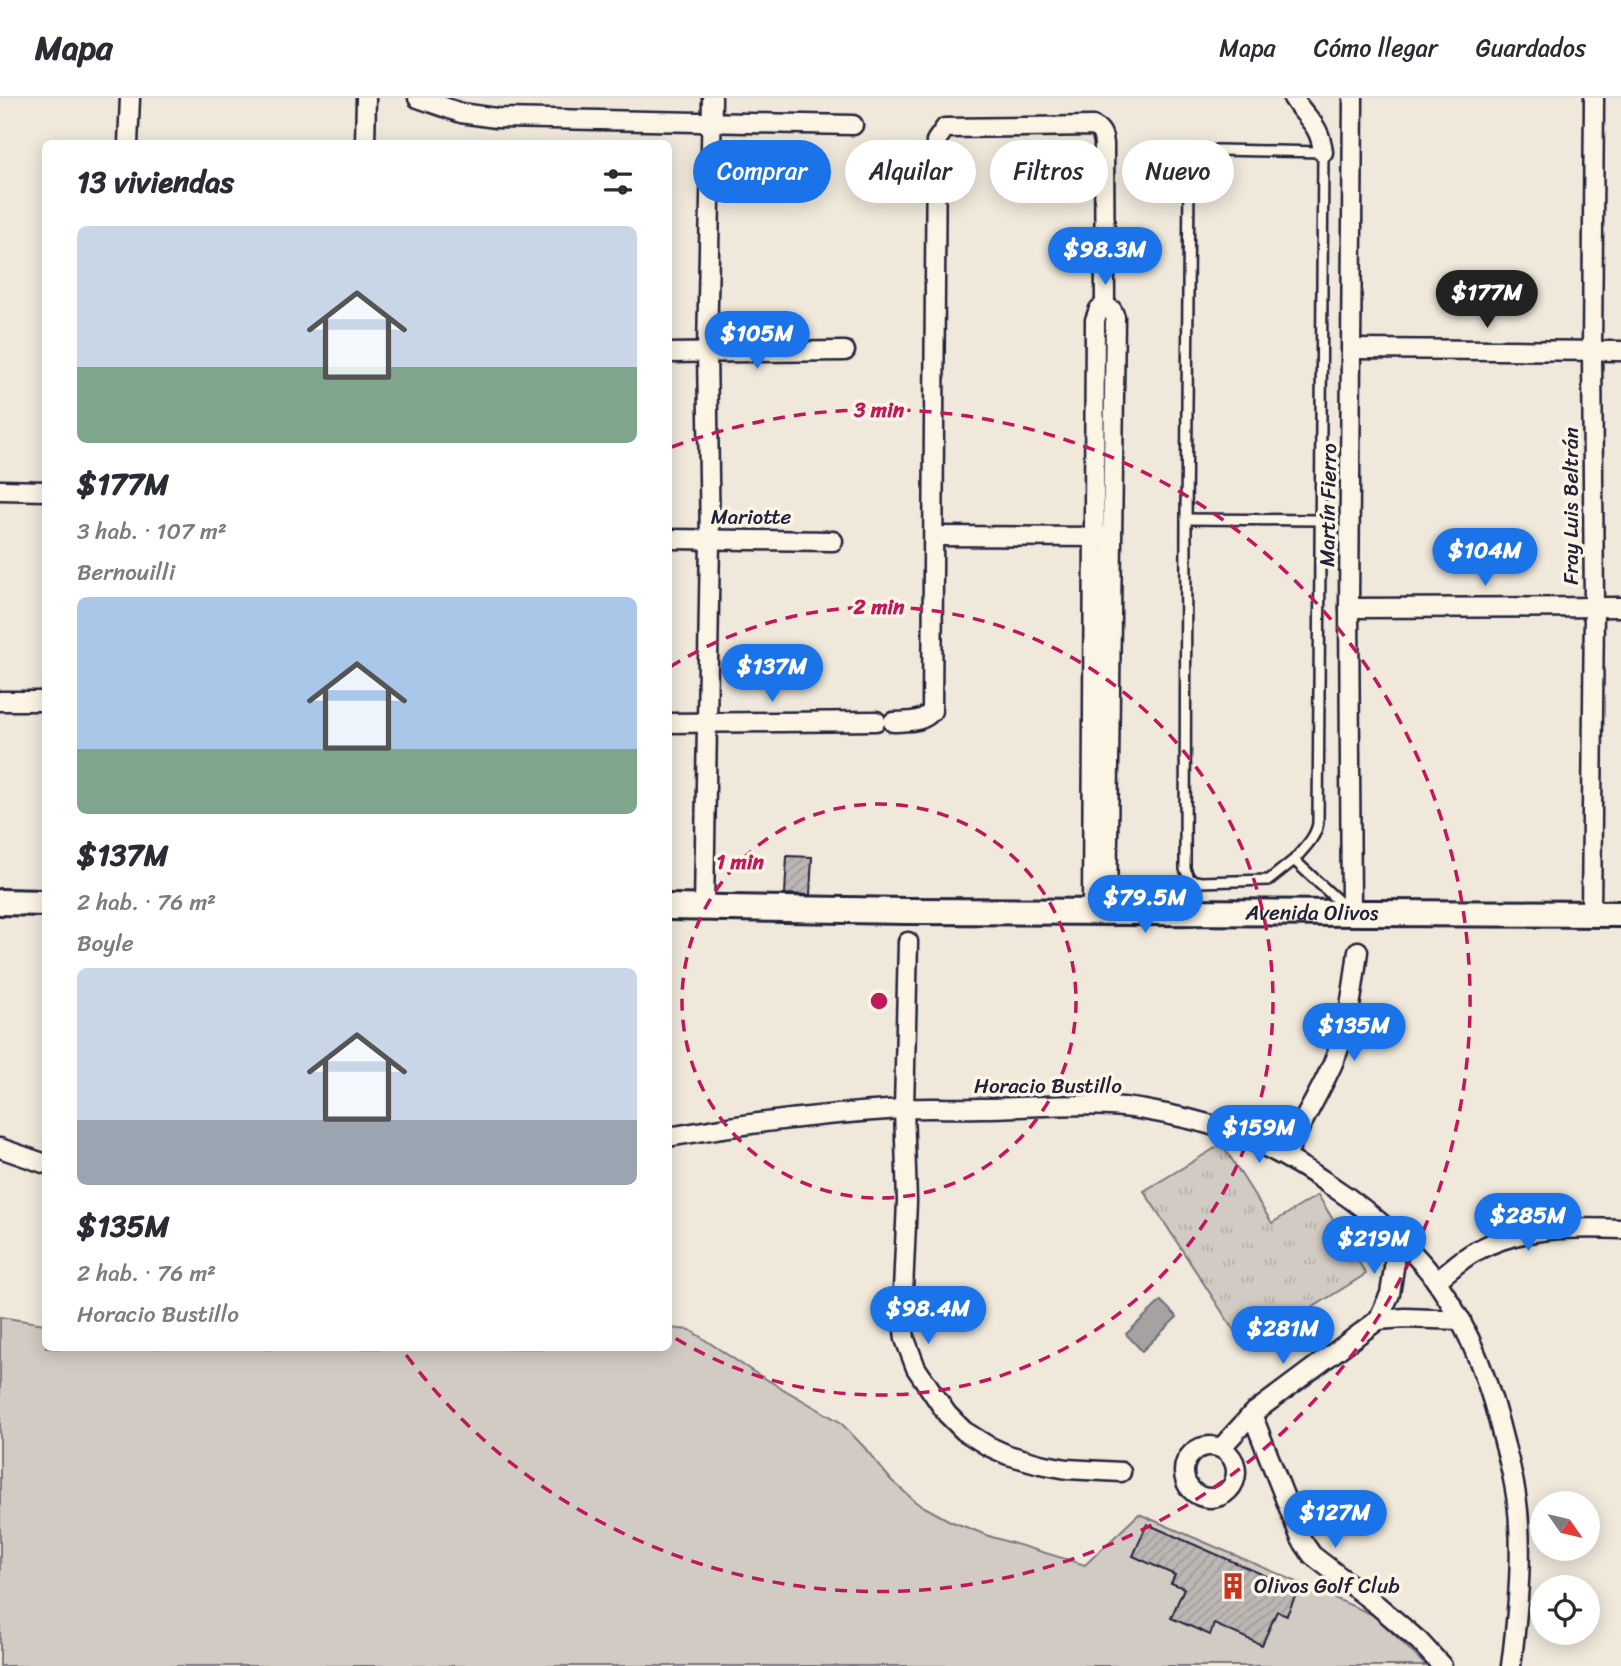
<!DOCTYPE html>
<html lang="es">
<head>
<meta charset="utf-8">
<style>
	:root { --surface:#fff; --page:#f2f2f3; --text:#2b2b33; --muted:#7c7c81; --line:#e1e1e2; --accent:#1a73e8 }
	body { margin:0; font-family:Sriracha,sans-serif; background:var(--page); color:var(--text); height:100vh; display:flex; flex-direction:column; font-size:26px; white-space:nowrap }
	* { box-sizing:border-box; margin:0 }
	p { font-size:23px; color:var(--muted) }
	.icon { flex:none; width:38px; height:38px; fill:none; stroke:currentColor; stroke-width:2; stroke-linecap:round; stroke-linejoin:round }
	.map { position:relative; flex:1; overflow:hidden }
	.details { position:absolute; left:42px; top:42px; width:630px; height:1211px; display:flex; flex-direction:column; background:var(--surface); border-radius:10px; box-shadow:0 4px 18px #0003 }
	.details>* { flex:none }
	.banner { position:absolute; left:693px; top:42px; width:665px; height:63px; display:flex; gap:14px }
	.needle { width:46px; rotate:124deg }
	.tools { position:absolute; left:1530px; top:1393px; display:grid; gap:14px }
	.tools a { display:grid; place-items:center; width:70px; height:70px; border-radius:50%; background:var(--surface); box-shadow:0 4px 18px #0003; font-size:35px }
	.price { position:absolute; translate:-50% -60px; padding:0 16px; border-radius:24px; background:var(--accent); color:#fff; font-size:23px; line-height:46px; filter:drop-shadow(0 2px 4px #0008) }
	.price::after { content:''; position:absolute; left:50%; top:42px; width:21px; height:16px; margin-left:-10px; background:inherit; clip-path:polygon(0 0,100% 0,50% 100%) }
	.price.active { background:#222; color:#fff }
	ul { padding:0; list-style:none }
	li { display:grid; align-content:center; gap:14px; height:371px; padding:0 35px }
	li span { display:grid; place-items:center; height:217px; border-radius:10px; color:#555 }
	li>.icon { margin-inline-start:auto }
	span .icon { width:126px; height:126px; fill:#fffc; stroke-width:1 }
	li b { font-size:30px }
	h2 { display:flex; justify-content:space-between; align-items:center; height:84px; padding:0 35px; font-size:30px }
	.pill { padding:0 24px; border-radius:32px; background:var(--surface); box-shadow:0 4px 18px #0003; font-size:24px; line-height:63px }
	.pill.active { background:var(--accent); color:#fff }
	header { display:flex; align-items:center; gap:42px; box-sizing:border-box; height:98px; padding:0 35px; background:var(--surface); border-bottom:2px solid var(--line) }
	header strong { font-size:33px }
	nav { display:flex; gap:38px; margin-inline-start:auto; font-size:24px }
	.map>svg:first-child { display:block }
</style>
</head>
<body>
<header>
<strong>Mapa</strong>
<nav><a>Mapa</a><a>Cómo llegar</a><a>Guardados</a></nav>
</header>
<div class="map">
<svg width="1621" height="1568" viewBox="0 0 1621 1568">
	<defs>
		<pattern id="park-tufts" width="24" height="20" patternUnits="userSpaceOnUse" patternTransform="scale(1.75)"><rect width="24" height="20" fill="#d1cbc3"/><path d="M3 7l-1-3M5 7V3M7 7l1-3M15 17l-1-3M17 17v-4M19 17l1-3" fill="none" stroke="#b3aea8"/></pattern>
		<pattern id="building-hatch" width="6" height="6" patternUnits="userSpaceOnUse" patternTransform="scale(1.75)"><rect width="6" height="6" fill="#bcb7b3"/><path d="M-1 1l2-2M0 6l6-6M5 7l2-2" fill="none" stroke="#a19d9b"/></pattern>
	</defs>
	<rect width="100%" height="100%" fill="#efe8db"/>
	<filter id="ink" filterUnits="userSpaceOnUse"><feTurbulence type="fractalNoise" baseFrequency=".0143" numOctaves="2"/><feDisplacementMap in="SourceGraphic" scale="14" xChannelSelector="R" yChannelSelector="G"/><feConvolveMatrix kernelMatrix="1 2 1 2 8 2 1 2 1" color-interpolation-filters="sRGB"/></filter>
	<g filter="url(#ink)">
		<!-- green -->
		<polygon fill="#d1cbc3" stroke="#7a767f" stroke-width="2" points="0,1219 45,1226 46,1250 668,1250 669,1230 690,1232 752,1273 840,1324 864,1349 891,1382 917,1405 950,1423 992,1439 1085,1467 1139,1416 1376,1518 1426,1568 0,1568"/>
		<!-- park -->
		<polygon fill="url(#park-tufts)" stroke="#7a767f" stroke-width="2" points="1222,1046 1272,1125 1318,1097 1366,1176 1246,1251 1144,1093"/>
		<!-- water -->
		<polygon fill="#a6a2a2" stroke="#716f79" stroke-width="2" points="1161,1203 1177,1219 1142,1253 1126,1236"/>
		<!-- building -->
		<g fill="url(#building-hatch)" stroke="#22223b" stroke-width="2">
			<polygon points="787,758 812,759 810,797 785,796"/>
			<polygon points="1147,1426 1298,1492 1287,1517 1277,1513 1262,1547 1214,1526 1210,1537 1171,1520 1184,1490 1171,1485 1175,1477 1133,1458"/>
		</g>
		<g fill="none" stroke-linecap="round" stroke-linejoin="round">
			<defs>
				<g id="lane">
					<polyline points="1186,421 1320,422"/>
					<path d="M1294,762C1303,751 1316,740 1318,725L1323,54L1217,52C1200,55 1193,66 1189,82L1186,421L1185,771L1190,782L1201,784L1269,782L1294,762L1347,811"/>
				</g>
				<g id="street">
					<polyline points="418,0 461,15 496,20 853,27"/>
					<path d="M1293,0C1307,22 1320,26 1323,54"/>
					<polyline points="128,46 130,0"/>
					<polyline points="365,46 366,0"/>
					<polyline points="1352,251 1621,253"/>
					<polyline points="668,255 845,253"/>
					<polyline points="0,392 46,393"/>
					<polyline points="934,438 1105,439"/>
					<polyline points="668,441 833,443"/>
					<polyline points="1349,510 1621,509"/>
					<polyline points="0,603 46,603"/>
					<path d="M893,624C908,623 922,625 932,613L936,43L945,30L1093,28C1101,32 1103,36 1104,46L1105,208"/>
					<polyline points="668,625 876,623"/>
					<polyline points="704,809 710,442 707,254 712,0"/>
					<polyline points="1092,814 1095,222 1099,211 1105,208 1112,212 1115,219 1107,814"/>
					<polyline points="1351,814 1349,510 1353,0"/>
					<polyline points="1591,816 1594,509 1592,253 1594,0"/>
					<polyline points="908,844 904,1011 907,1104 902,1214 905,1241 916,1270 947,1316 964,1333 988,1348 1008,1357 1040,1366 1067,1371 1121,1374"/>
					<path d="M668,1039C746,1025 823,1016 901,1011C927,1009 954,1011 981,1010C1024,1010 1067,1005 1110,1008C1136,1009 1163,1015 1189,1021C1241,1033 1290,1059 1333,1089C1368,1112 1413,1150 1437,1184C1472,1234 1491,1290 1505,1348C1512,1373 1518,1400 1519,1427C1522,1473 1517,1522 1511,1568"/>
					<polyline points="0,1050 46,1066"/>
					<path d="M1286,1058C1300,1026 1319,997 1333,965C1349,930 1353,891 1358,853"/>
					<path d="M1436,1183C1449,1173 1462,1160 1476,1153C1520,1129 1572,1129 1621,1131"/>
					<polyline points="1378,1222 1405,1220 1461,1222"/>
					<polyline points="1252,1316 1301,1441 1312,1457 1377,1507 1419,1543 1442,1568"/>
					<circle cx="1210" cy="1374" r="26"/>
					<polyline points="1221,1350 1252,1316 1378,1222 1390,1196 1394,1170 1395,1139"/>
				</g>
				<g id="secondary">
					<polyline points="0,804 46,805"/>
					<path id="s1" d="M668,809L907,813L1621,816"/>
				</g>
			</defs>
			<!-- lane casing -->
			<use href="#lane" stroke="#22223b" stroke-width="14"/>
			<!-- street casing -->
			<use href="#street" stroke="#22223b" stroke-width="23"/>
			<!-- secondary casing -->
			<use href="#secondary" stroke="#22223b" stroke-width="30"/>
			<!-- lane -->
			<use href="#lane" stroke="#fcf5e5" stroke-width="9"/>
			<!-- street -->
			<use href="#street" stroke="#fcf5e5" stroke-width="18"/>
			<!-- secondary -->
			<use href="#secondary" stroke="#fcf5e5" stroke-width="24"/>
		</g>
	</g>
	<!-- distance rings -->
	<g fill="none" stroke="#c2185b" stroke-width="3.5" stroke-dasharray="12 9">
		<circle cx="879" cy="903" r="197"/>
		<path d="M670 569A394 394 0 1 1 670 1237"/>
		<path d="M672 349A591 591 0 1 1 401 1250"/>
	</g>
	<!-- icons -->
	<defs>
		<symbol id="building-bare" viewBox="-9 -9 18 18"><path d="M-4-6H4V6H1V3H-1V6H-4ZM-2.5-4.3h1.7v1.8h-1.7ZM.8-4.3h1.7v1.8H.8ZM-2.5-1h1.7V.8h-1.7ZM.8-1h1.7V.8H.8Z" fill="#c8321e" stroke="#fcf5e5" stroke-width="2.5" paint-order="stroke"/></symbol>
	</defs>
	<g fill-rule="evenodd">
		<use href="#building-bare" x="1214" y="1469" width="38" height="38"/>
	</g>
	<g text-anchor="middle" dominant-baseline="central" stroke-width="7" stroke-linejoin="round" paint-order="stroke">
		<!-- street labels -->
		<g font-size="21" fill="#22223b" stroke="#fcf5e5">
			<text transform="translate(1328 407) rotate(-89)">Martín Fierro</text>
			<text transform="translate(1571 408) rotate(-90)">Fray Luis Beltrán</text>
			<text x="751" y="419">Mariotte</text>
			<text stroke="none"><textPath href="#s1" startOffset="644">Avenida Olivos</textPath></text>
			<text x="1048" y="988">Horacio Bustillo</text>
		</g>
		<!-- poi labels -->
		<g font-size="21" fill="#22223b" stroke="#fcf5e5" text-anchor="start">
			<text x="1254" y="1488">Olivos Golf Club</text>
		</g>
	</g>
	<circle cx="879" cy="903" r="10" fill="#c2185b" stroke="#fcf5e5" stroke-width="3.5"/>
	<g font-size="21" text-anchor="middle" font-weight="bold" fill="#c2185b" stroke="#fcf5e5" stroke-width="7" stroke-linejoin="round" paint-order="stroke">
		<text x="879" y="319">3 min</text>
		<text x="879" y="516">2 min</text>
		<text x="740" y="771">1 min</text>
	</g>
</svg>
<div class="tools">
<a><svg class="needle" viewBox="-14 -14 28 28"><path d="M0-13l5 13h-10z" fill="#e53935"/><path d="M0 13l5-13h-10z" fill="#7c7c81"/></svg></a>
<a><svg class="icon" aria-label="locate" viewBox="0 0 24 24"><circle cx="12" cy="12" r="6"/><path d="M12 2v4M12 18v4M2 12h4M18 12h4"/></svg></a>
</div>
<b class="price" style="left:1105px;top:189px">$98.3M</b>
<b class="price active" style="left:1487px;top:232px">$177M</b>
<b class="price" style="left:757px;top:273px">$105M</b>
<b class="price" style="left:1485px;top:490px">$104M</b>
<b class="price" style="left:772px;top:606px">$137M</b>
<b class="price" style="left:1145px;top:837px">$79.5M</b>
<b class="price" style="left:1354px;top:965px">$135M</b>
<b class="price" style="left:1259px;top:1067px">$159M</b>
<b class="price" style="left:1528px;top:1155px">$285M</b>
<b class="price" style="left:1374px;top:1178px">$219M</b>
<b class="price" style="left:928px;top:1248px">$98.4M</b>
<b class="price" style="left:1283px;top:1268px">$281M</b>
<b class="price" style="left:1335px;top:1452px">$127M</b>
<div class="banner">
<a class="pill active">Comprar</a>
<a class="pill">Alquilar</a>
<a class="pill">Filtros</a>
<a class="pill">Nuevo</a>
</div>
<section class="details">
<h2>13 viviendas<svg class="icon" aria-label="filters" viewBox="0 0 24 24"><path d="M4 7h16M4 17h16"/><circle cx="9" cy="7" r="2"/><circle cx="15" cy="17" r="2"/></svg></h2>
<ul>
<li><span style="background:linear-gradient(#c9d6e8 65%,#7fa58c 0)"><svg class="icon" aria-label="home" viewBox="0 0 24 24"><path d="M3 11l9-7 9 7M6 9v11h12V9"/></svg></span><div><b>$177M</b><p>3 hab. · 107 m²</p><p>Bernouilli</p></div></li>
<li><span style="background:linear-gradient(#a9c7e8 70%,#7fa58c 0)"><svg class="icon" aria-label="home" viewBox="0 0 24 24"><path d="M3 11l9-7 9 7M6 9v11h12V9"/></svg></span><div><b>$137M</b><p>2 hab. · 76 m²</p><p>Boyle</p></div></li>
<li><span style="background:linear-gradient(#c9d6e8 70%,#9aa5b1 0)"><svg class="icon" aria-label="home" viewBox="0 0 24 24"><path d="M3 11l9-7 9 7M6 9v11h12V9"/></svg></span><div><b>$135M</b><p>2 hab. · 76 m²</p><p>Horacio Bustillo</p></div></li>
</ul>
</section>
</div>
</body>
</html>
